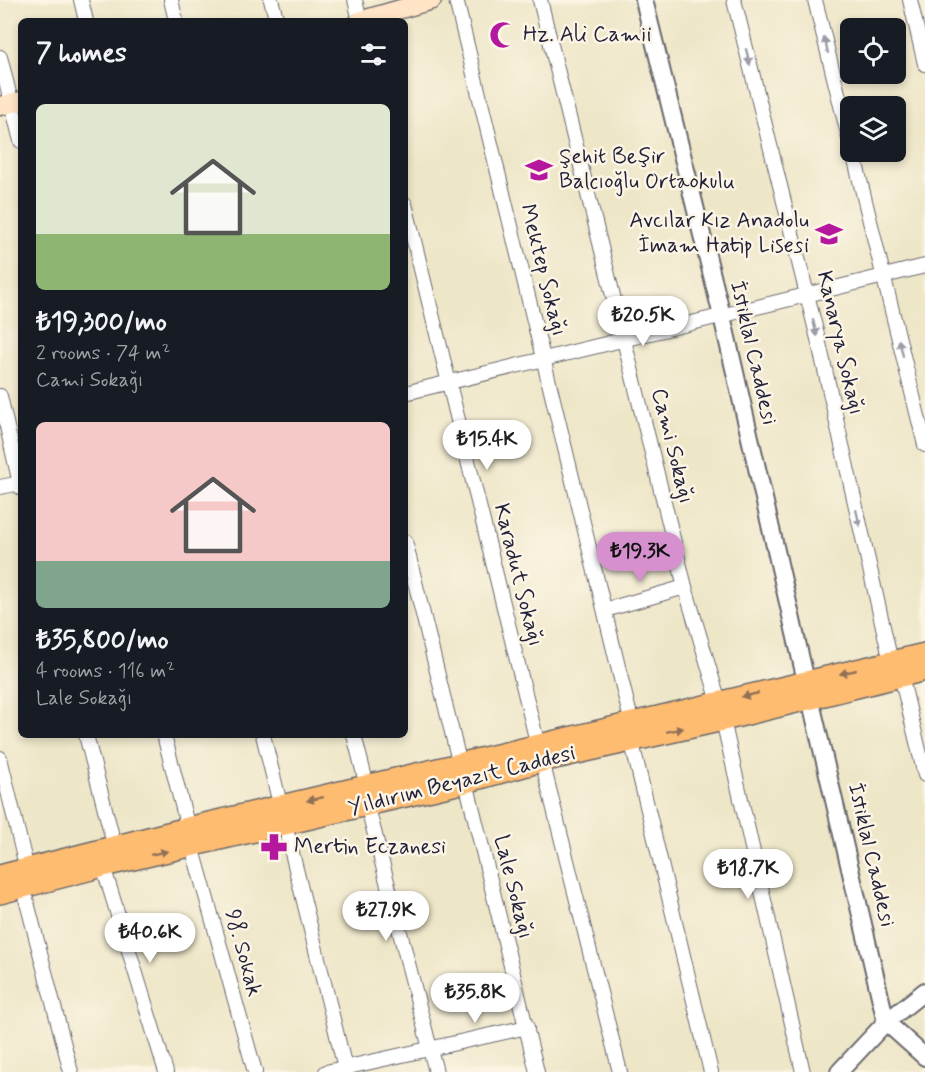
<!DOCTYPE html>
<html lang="en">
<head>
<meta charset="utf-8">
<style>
	:root { --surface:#171b24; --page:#242831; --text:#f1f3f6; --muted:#9ea1a6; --accent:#d690ce }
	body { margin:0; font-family:Mynerve,sans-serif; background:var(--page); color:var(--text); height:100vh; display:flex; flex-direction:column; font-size:22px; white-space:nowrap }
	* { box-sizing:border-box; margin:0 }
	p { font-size:20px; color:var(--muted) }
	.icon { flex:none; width:33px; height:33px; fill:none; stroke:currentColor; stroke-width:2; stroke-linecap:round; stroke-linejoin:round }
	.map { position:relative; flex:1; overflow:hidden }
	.side { position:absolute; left:18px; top:18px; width:390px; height:720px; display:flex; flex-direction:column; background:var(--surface); border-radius:9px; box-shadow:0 3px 9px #0003 }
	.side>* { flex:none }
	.tools { position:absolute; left:840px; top:18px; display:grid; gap:12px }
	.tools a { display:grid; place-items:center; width:66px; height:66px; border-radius:9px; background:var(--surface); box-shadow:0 3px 9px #0003; font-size:30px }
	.price { position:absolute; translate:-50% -51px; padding:0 14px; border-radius:21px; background:#fff; color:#222; font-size:20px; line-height:39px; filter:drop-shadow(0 2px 3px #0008) }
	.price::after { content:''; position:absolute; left:50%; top:36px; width:18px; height:14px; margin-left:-9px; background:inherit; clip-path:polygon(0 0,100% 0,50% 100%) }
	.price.current { background:var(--accent); color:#111 }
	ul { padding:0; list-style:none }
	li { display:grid; align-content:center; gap:12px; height:318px; padding:0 18px }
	li span { display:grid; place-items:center; height:186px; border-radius:9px; color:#555 }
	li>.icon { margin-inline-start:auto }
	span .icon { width:108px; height:108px; fill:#fffc; stroke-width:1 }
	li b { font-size:26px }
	h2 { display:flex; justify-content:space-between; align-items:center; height:72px; padding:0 18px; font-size:26px }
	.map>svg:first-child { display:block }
</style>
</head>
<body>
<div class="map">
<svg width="925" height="1072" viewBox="0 0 925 1072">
	<rect width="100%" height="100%" fill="#fcf5e5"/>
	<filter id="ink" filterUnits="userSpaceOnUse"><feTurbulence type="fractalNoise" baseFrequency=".0167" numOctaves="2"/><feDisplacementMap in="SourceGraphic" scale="12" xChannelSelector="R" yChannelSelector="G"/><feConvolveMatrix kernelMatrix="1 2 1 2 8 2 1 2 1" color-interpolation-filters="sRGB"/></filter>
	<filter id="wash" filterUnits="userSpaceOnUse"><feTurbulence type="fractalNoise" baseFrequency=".008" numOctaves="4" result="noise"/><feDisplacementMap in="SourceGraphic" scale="24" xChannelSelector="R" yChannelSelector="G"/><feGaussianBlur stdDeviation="1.35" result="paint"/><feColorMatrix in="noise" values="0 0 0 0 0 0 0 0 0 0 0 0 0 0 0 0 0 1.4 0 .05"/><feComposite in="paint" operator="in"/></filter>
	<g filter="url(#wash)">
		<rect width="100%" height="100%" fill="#ede6c7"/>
	</g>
	<g filter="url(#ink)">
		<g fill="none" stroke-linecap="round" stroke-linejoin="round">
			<defs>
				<g id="minor">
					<polyline points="81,0 86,21"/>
					<polyline points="171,0 176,21"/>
					<polyline points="271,0 277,21"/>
					<polyline points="355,0 360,21"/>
					<polyline points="456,0 632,724"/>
					<polyline points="540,0 685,587 719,702"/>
					<polyline points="734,0 818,339 891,662"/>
					<polyline points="815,0 850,142"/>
					<polyline points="910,0 925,64"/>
					<polyline points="0,57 21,141"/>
					<polyline points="853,152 925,445"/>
					<polyline points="405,204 538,746"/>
					<polyline points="405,393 925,266"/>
					<polyline points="0,396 21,488"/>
					<polyline points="0,487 21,483"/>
					<polyline points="405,541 460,765"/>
					<polyline points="605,610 685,587"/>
					<polyline points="901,676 925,775"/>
					<polyline points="723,720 803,1072"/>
					<polyline points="86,735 115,848"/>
					<polyline points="164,735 188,828"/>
					<polyline points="263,735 346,1072"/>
					<polyline points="354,735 367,786"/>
					<polyline points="631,739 711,1072"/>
					<polyline points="0,758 27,870"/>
					<polyline points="542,761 620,1072"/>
					<polyline points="466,782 537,1072"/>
					<polyline points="367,804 436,1072"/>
					<polyline points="192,846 255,1072"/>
					<polyline points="103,866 166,1072"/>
					<polyline points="23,887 71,1072"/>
					<polyline points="326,1072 527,1027"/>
				</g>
				<g id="tertiary">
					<polyline points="644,0 722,316 806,681"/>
					<polyline points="810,698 886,1022"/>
					<polyline points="886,1022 925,1057"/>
					<polyline points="839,1072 886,1022 925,991"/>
				</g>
				<g id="secondary">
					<polyline points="359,21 432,0"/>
					<polyline points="0,106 21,101"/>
				</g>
				<g id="primary">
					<polyline points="0,876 188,828 925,654"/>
					<polyline points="0,893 103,866 466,782 542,761 723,720 925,670"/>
				</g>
			</defs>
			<!-- minor casing -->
			<use href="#minor" stroke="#69676c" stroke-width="16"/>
			<!-- tertiary casing -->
			<use href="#tertiary" stroke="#69676c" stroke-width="20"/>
			<!-- secondary casing -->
			<use href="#secondary" stroke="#69676c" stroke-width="21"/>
			<!-- primary casing -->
			<use href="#primary" stroke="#69676c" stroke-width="24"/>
			<!-- minor -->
			<use href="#minor" stroke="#fff" stroke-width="14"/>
			<!-- tertiary -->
			<use href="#tertiary" stroke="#fff" stroke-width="16"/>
			<!-- secondary -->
			<use href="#secondary" stroke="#ffe4c6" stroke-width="18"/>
			<!-- primary -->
			<use href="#primary" stroke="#febc71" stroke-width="21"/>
		</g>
		<!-- one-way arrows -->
		<defs><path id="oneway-solid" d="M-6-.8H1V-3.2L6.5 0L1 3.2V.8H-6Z" transform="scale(1.5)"/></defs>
		<g fill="#9c9ca7">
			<use href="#oneway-solid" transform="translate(826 45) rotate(-104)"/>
			<use href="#oneway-solid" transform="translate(748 57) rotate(76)"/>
			<use href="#oneway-solid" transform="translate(815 328) rotate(76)"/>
			<use href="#oneway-solid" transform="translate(901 348) rotate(-104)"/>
			<use href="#oneway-solid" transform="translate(858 518) rotate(77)"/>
		</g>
		<g fill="#906f56">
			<use href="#oneway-solid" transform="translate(848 672) rotate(167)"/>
			<use href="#oneway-solid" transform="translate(750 695) rotate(167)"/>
			<use href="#oneway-solid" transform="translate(675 730) rotate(-12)"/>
			<use href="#oneway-solid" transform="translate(315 799) rotate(167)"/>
			<use href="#oneway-solid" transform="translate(159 853) rotate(-12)"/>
		</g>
	</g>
	<!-- icons -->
	<defs>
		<symbol id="mosque-bare" viewBox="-9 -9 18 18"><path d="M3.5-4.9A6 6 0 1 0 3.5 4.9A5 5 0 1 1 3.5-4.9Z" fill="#b5179e" stroke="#fcf5e5" stroke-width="2.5" paint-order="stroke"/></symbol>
		<symbol id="school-bare" viewBox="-9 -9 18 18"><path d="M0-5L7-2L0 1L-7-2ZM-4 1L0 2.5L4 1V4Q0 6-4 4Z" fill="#b5179e" stroke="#fcf5e5" stroke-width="2.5" paint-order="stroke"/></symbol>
		<symbol id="pharmacy-bare" viewBox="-9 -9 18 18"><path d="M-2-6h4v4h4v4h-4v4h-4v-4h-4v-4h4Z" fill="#b5179e" stroke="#fcf5e5" stroke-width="2.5" paint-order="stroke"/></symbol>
	</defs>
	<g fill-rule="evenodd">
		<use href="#mosque-bare" x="484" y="16" width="38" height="38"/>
		<use href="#school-bare" x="520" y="151" width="38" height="38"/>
		<use href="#school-bare" x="810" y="215" width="38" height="38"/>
		<use href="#pharmacy-bare" x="255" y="828" width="38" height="38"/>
	</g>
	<g text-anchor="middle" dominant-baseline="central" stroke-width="5" stroke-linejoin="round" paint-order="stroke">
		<!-- poi labels -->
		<g font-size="22" fill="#22223b" stroke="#fcf5e5" text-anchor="start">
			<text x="523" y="35">Hz. Ali Camii</text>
			<text x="559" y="157">Şehit Beşir<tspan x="559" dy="25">Balcıoğlu Ortaokulu</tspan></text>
			<text x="809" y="221" text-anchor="end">Avcılar Kız Anadolu<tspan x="809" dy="25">İmam Hatip Lisesi</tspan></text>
			<text x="294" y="847">Mertin Eczanesi</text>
		</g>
		<!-- street labels -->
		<g font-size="22" fill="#22223b" stroke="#fcf5e5">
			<text transform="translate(543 270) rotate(76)">Mektep Sokağı</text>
			<text transform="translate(840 343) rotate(77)">Kanarya Sokağı</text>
			<text transform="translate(753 353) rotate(77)">İstiklal Caddesi</text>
			<text transform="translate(672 446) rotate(76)">Cami Sokağı</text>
			<text transform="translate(518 575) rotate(76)">Karadut Sokağı</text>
			<text transform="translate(462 781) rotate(-14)">Yıldırım Beyazıt Caddesi</text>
			<text transform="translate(871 855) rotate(77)">İstiklal Caddesi</text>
			<text transform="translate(513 887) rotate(76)">Lale Sokağı</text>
			<text transform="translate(243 953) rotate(75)">98. Sokak</text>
		</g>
	</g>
</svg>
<div class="tools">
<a><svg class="icon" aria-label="locate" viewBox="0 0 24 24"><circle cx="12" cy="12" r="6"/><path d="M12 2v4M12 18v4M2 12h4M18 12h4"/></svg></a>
<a><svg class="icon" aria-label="layers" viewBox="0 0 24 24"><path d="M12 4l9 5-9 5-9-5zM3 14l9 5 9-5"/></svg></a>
</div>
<b class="price" style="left:643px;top:347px">₺20.5K</b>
<b class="price" style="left:487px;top:471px">₺15.4K</b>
<b class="price current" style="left:640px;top:583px">₺19.3K</b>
<b class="price" style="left:748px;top:900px">₺18.7K</b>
<b class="price" style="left:386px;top:942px">₺27.9K</b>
<b class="price" style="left:150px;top:964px">₺40.6K</b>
<b class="price" style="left:475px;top:1024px">₺35.8K</b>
<section class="side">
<h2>7 homes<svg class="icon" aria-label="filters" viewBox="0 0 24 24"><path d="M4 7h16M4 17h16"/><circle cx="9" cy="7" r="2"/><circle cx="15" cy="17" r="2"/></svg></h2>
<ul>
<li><span style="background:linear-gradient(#dfe7d0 70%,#8fb573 0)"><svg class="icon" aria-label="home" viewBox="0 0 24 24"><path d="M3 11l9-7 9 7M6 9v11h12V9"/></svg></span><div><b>₺19,300/mo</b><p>2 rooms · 74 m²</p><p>Cami Sokağı</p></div></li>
<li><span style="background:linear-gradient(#f6c9c9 75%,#7fa58c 0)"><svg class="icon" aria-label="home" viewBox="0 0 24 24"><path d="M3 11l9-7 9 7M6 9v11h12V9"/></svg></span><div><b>₺35,800/mo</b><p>4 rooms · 116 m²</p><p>Lale Sokağı</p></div></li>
</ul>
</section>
</div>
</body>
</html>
